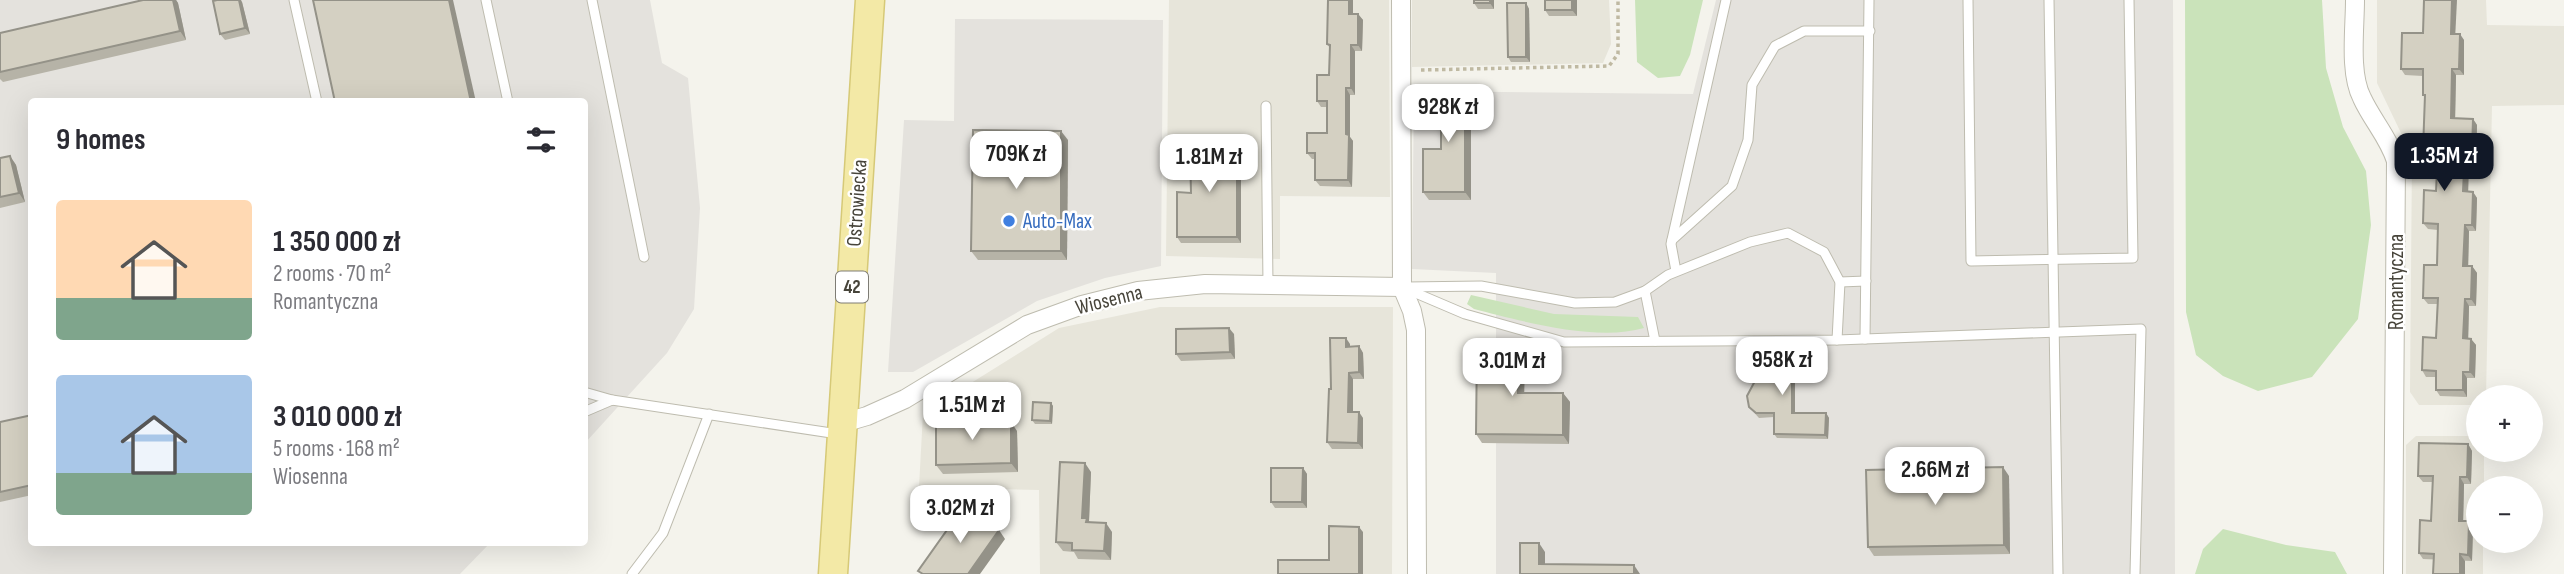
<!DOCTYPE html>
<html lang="en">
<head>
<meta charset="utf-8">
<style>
	:root { --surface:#fff; --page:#f7f7f7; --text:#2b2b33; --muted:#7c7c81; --accent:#111827 }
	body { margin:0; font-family:"Sofia Sans Condensed",sans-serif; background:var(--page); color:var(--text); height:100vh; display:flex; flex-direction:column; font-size:26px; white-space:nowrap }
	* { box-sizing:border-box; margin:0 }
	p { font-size:23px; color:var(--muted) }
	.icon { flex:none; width:38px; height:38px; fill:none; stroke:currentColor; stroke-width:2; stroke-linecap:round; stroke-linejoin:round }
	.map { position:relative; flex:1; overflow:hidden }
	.drawer { position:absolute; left:28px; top:98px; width:560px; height:448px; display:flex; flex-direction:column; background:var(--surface); border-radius:7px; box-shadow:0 7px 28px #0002 }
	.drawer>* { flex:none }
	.controls { position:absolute; left:2466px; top:385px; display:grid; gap:14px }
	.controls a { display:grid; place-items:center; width:77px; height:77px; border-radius:50%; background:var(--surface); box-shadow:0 7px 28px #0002; font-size:35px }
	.price { position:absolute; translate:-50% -60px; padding:0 16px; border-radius:14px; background:#fff; color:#222; font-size:23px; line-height:46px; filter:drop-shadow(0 2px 4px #0008) }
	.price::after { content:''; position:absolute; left:50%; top:42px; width:21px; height:16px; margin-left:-10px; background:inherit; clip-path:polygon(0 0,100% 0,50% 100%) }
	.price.active { background:var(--accent); color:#fff }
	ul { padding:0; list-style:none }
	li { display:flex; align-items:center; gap:21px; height:175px; padding:0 28px }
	li span { display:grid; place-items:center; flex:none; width:196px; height:140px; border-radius:7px; color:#555 }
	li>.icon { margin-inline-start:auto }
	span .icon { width:84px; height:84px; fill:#fffc; stroke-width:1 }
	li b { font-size:30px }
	h2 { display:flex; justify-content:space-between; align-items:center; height:84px; padding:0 28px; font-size:30px }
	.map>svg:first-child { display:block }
</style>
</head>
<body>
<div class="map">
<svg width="2564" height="574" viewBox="0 0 2564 574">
	<rect width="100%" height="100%" fill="#f4f3ec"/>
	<!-- residential -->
	<g fill="#e7e5da">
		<polygon points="1169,0 1389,0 1390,197 1280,196 1280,259 1166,256"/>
		<polygon points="1412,0 1609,0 1611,44 1603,63 1412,67"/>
		<polygon points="2377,0 2486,0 2487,25 2564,26 2564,105 2492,106 2486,397 2478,397 2478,405 2419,405 2410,392 2412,156 2377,83"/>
		<polygon points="1160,307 1393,307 1392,574 1040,574 1039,490 919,487 923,413 1059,328"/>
		<polygon points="2416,436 2478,436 2478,450 2484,450 2484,488 2478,488 2478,541 2483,541 2483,574 2406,574 2406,445"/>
	</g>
	<!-- industrial -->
	<g fill="#e4e2dd">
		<polygon points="0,0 650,0 662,63 688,78 700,208 694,309 667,353 585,443 584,102 32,102 32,542 490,543 460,574 0,574"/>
		<polygon points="1716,0 2173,0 2175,574 1496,574 1496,273 1412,269 1414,91 1693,94"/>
		<polygon points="955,19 1163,20 1161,266 1105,278 1037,301 913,372 888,372 904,120 954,121"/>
	</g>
	<!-- green -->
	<g fill="#cae3ba">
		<polygon points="1635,0 1703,0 1690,55 1680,76 1658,78 1637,62"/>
		<polygon points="2185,0 2322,0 2326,68 2343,127 2366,171 2371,225 2358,319 2312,377 2258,391 2223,376 2196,355 2186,312"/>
		<path d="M1471,295L1554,314L1638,317L1644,328C1596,342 1521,321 1474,309L1467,304Z"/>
		<polygon points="2223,529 2286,545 2335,552 2347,574 2195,574 2203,549"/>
	</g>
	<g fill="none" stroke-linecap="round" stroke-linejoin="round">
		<defs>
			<g id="service">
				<polyline points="294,0 317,102"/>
				<polyline points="486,0 508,102"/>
				<polyline points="592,0 644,257"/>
				<polyline points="1968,0 1971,261 2133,258 2129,0"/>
				<polyline points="2049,0 2058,574"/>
				<polyline points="1266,106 1268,285"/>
				<polyline points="1672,240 1732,186 1748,140 1752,85 1775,46 1804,31 1870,31"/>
				<polyline points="1676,271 1671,244 1726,0"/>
				<polyline points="1840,282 1866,281"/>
				<polyline points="1407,287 1481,286 1575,303 1615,302 1645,291 1668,275 1750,242 1788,233 1824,252 1840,282 1837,340"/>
				<polyline points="1404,288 1465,314 1564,342 1837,340 2141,329 2135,574"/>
				<polyline points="1645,291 1655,341"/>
				<polyline points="1865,339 1869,0"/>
				<polyline points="584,392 612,400 838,434"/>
				<polyline points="584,412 612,400"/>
				<polyline points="632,574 663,533 709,414"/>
			</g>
			<g id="minor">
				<polyline points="1401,0 1402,287 1412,311 1416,330 1417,574"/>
				<path d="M2355,0C2355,29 2349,73 2362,98C2372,120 2389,138 2396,161L2393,574"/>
				<polyline points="843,423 867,416 905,399 1027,325 1082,305 1138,291 1205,284 1402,287"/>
			</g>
			<polyline id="primary" points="833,574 870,0"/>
		</defs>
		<!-- service casing -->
		<use href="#service" stroke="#bebcaf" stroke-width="11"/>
		<!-- minor casing -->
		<use href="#minor" stroke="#bebcaf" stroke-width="20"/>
		<!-- primary casing -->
		<use href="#primary" stroke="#d6c977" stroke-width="31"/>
		<!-- path -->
		<polyline stroke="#bfb9a2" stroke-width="3.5" stroke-dasharray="3.5 3.5" stroke-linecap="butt" points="1421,70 1609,66 1618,54 1618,0"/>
		<!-- service -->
		<use href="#service" stroke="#fff" stroke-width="9"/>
		<!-- minor -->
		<use href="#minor" stroke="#fff" stroke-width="18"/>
		<!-- primary -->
		<use href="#primary" stroke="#f3e9a6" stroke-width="28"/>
	</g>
	<!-- wall -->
	<g fill="#b6b3a7">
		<polygon points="143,0 176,0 178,3 186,40 3,82 0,79 0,33"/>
		<polygon points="1328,0 1353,0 1353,14 1358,14 1363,20 1362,51 1355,51 1355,95 1350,95 1350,137 1353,141 1352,187 1320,186 1315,180 1315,159 1312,159 1307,153 1327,133 1327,107 1321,107 1317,101 1329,75 1330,48 1327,44"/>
		<polygon points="1494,0 1494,9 1478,9 1474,3"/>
		<polygon points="1577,0 1577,16 1549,16 1545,10"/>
		<polygon points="242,2 250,34 225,40 220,34"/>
		<polygon points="1526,3 1529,9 1530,62 1511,62 1508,57"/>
		<polygon points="2423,33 2456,34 2464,40 2464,75 2456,75 2455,118 2473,119 2477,125 2476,158 2469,158 2468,191 2473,192 2477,198 2476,231 2469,231 2468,266 2472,266 2477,273 2476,306 2469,306 2468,339 2471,339 2476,345 2475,378 2467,378 2467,397 2440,396 2436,390 2436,377 2426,377 2422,370 2436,338 2437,304 2428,304 2423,298 2437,265 2438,230 2428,229 2423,223 2436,191 2438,157 2428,157 2423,150 2425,98 2423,95 2423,76 2405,75 2401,69"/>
		<polygon points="1471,93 1471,200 1429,200 1423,192 1441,149 1441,112 1437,112 1432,104"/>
		<polygon points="1068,140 1067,260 978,260 971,251"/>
		<polygon points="1214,142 1236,159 1236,165 1241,171 1241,243 1181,243 1177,237 1191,193"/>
		<polygon points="10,156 16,165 25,202 0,208 0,158"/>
		<polygon points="1234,334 1235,359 1181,361 1176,354"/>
		<polygon points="1350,344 1350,346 1359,346 1363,353 1364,379 1353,379 1353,412 1363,418 1363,449 1332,449 1327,442 1331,389"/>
		<polygon points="1792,347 1795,352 1795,413 1826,413 1829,418 1828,439 1777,438 1774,434 1774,417 1759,418 1749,407"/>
		<polygon points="1525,354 1524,393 1563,393 1570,402 1569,444 1482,443 1476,434"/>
		<polygon points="1051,403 1053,406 1052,424 1035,424 1032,420"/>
		<polygon points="32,415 32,495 0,502 0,422"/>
		<polygon points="980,423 1017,431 1018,472 943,474 936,465"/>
		<polygon points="2468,444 2472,451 2471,484 2464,484 2463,521 2469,521 2473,528 2472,561 2423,559 2419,553 2431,521 2433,482 2423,482 2418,476"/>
		<polygon points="1303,468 1307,474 1307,508 1275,508 1271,502"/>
		<polygon points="1091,472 1089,521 1112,532 1111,560 1078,559 1074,552 1063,551 1056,542"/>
		<polygon points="2009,476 2010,554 1874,556 1868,547"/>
	</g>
	<!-- shaded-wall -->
	<g fill="#949288">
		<polygon points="173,0 176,0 178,3 186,40 180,31"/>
		<polygon points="239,0 241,0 242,2 250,34 245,28"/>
		<polygon points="449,0 453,0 476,102 471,102"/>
		<polygon points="1349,0 1353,0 1353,20 1349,14"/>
		<polygon points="1490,0 1494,0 1494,9 1490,3"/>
		<polygon points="1572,0 1577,0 1577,16 1572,10"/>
		<polygon points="2452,0 2457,0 2455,40 2451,34"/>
		<polygon points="1526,3 1529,9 1530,62 1526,57"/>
		<polygon points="1358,14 1363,20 1362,51 1358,45"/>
		<polygon points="2460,34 2464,40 2464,75 2459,69"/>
		<polygon points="1351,45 1355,51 1355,95 1351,88"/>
		<polygon points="2452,69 2456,75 2455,124 2451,118"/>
		<polygon points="1465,86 1471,93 1471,200 1465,192"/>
		<polygon points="1346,88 1350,95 1350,137 1353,141 1352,187 1348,180 1346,134"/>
		<polygon points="2473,119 2477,125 2476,158 2472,152"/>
		<polygon points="1061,131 1068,140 1067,260 1061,251"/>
		<polygon points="1232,152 1236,159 1236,171 1231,165"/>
		<polygon points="2465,152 2469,158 2468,198 2463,191"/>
		<polygon points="10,156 16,165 25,202 19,193"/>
		<polygon points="1237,165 1241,171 1241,243 1237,237"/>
		<polygon points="2473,192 2477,198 2476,231 2472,225"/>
		<polygon points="2465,225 2469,231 2468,272 2463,266"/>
		<polygon points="2472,266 2477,273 2476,306 2471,299"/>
		<polygon points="2465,299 2469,306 2468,345 2463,338"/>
		<polygon points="1229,328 1234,334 1235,359 1230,352"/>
		<polygon points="1346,338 1350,344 1350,353 1346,347"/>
		<polygon points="2471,339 2476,345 2475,378 2470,372"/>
		<polygon points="1518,345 1525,354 1524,402 1518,393"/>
		<polygon points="1359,346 1363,353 1364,379 1359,372"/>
		<polygon points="1792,347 1795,352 1795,417 1792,413"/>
		<polygon points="2463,372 2467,378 2467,397 2463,390"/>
		<polygon points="1349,373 1353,379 1353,418 1348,412"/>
		<polygon points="1563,393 1570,402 1569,444 1563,435"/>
		<polygon points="1051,403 1053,406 1052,424 1050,421"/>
		<polygon points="1359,412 1363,418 1363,449 1358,443"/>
		<polygon points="1826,413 1829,418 1828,439 1825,435"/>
		<polygon points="1011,422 1017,431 1018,472 1011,463"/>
		<polygon points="2468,444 2472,451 2471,484 2467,477"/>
		<polygon points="1085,463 1091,472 1089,521 1093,527 1082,518"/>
		<polygon points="2003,467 2009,476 2010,554 2004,545"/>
		<polygon points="1303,468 1307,474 1307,508 1302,502"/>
		<polygon points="2460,477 2464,484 2463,528 2459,521"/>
		<polygon points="2469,521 2473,528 2472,561 2468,555"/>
		<polygon points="1106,523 1112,532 1111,560 1104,551"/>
		<polygon points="1359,527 1363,532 1363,574 1359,574"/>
		<polygon points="999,530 1005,539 980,574 968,574"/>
		<polygon points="1539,543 1545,552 1545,573 1539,564"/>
		<polygon points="2460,554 2465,561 2465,574 2460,574"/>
		<polygon points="1634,565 1640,574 1634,574"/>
	</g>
	<!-- building -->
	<g fill="#d4d0c2" stroke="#949288" stroke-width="2">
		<polygon points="143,0 173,0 180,31 0,72 0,33"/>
		<polygon points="217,0 239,0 245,28 220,34 213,1"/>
		<polygon points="313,0 449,0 471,102 335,102"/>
		<polygon points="1328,0 1349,0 1349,14 1358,14 1358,45 1351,45 1351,88 1346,88 1346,134 1349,135 1348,180 1315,180 1315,153 1307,153 1307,133 1327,133 1327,101 1317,101 1317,75 1329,75 1330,45 1327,44"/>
		<rect x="1474" y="0" width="16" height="3"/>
		<rect x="1545" y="0" width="27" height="10"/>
		<polygon points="2424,0 2452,0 2451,34 2460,34 2459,69 2452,69 2451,118 2473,119 2472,152 2465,152 2463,191 2473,192 2472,225 2465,225 2463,266 2472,266 2471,299 2465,299 2463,338 2471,339 2470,372 2463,372 2463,390 2436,390 2436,371 2422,370 2423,337 2436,338 2438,298 2423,298 2424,265 2437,265 2438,224 2423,223 2424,190 2436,191 2438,151 2423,150 2425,95 2423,95 2423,69 2401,69 2402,33 2423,33"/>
		<polygon points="1507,3 1526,3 1526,57 1508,57"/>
		<polygon points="1432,86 1465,86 1465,192 1423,192 1423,149 1441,149 1441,104 1432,104"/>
		<polygon points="973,130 1061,131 1061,251 971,251"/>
		<polygon points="1209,138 1214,142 1222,142 1232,152 1231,165 1237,165 1237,237 1177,237 1177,192 1191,193 1190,149 1197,142 1205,142"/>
		<polygon points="10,156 19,193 0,197 0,158"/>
		<polygon points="1229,328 1230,352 1176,354 1176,329"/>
		<polygon points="1330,338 1346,338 1346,347 1359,346 1359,372 1349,373 1348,412 1359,412 1358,443 1327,442 1329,389 1331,389"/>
		<polygon points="1477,344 1518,345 1518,393 1563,393 1563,435 1476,434"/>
		<polygon points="1773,347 1792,347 1792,413 1826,413 1825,435 1774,434 1774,413 1756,413 1749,407 1747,396"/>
		<polygon points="1033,402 1051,403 1050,421 1032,420"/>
		<polygon points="32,415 32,485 0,492 0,422"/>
		<polygon points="976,417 976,423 1011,422 1011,463 936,465 936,418"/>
		<polygon points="2419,443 2468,444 2467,477 2460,477 2459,521 2469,521 2468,555 2460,554 2460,574 2433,574 2434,554 2419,553 2420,520 2431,521 2433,476 2418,476"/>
		<polygon points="1060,462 1085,463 1082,518 1087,518 1086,522 1106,523 1104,551 1072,550 1072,543 1056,542"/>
		<polygon points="2003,467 2004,545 1868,547 1866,470"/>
		<polygon points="1271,468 1303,468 1302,502 1271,502"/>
		<polygon points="964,506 999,530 968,574 923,574 918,571"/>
		<polygon points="1329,526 1359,527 1359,574 1278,574 1278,560 1329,560"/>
		<polygon points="1520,543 1539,543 1539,564 1634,565 1634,574 1520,574"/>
	</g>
	<!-- markers -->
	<circle fill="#3f7fe0" stroke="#fff" stroke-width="2.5" cx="1009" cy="221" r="7"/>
	<g text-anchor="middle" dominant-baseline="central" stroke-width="5" stroke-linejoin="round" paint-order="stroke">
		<!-- shield labels -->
		<rect fill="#fff" stroke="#7e7c75" stroke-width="2" x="836" y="271.5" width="32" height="31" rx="5"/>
		<g font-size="19" font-weight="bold" fill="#47443a">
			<text x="852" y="287">42</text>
		</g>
		<!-- street labels -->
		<g font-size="21" fill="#47443a" stroke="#fff">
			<text transform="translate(857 203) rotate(-86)">Ostrowiecka</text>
			<text transform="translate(2396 282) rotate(-90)">Romantyczna</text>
			<text transform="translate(1109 300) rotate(-14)">Wiosenna</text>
		</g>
		<!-- shop labels -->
		<g font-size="21" fill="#366cbe" stroke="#fff" text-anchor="start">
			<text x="1023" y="221">Auto-Max</text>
		</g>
	</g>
</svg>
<div class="controls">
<a>+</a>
<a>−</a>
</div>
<b class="price" style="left:1448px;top:144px">928K zł</b>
<b class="price" style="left:1016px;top:191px">709K zł</b>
<b class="price active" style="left:2444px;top:193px">1.35M zł</b>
<b class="price" style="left:1209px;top:194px">1.81M zł</b>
<b class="price" style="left:1782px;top:397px">958K zł</b>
<b class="price" style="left:1512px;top:398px">3.01M zł</b>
<b class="price" style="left:972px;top:442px">1.51M zł</b>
<b class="price" style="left:1935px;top:507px">2.66M zł</b>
<b class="price" style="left:960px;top:545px">3.02M zł</b>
<section class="drawer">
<h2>9 homes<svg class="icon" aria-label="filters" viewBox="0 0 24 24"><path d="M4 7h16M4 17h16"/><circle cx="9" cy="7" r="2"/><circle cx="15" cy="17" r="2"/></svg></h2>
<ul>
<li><span style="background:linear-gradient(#ffd9b3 70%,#7fa58c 0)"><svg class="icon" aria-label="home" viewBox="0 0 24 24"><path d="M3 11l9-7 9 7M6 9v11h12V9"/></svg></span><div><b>1 350 000 zł</b><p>2 rooms · 70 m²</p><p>Romantyczna</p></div></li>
<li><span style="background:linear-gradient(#a9c7e8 70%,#7fa58c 0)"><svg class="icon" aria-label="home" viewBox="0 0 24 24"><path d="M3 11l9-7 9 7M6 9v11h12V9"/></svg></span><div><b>3 010 000 zł</b><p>5 rooms · 168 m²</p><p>Wiosenna</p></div></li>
</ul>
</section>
</div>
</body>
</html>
